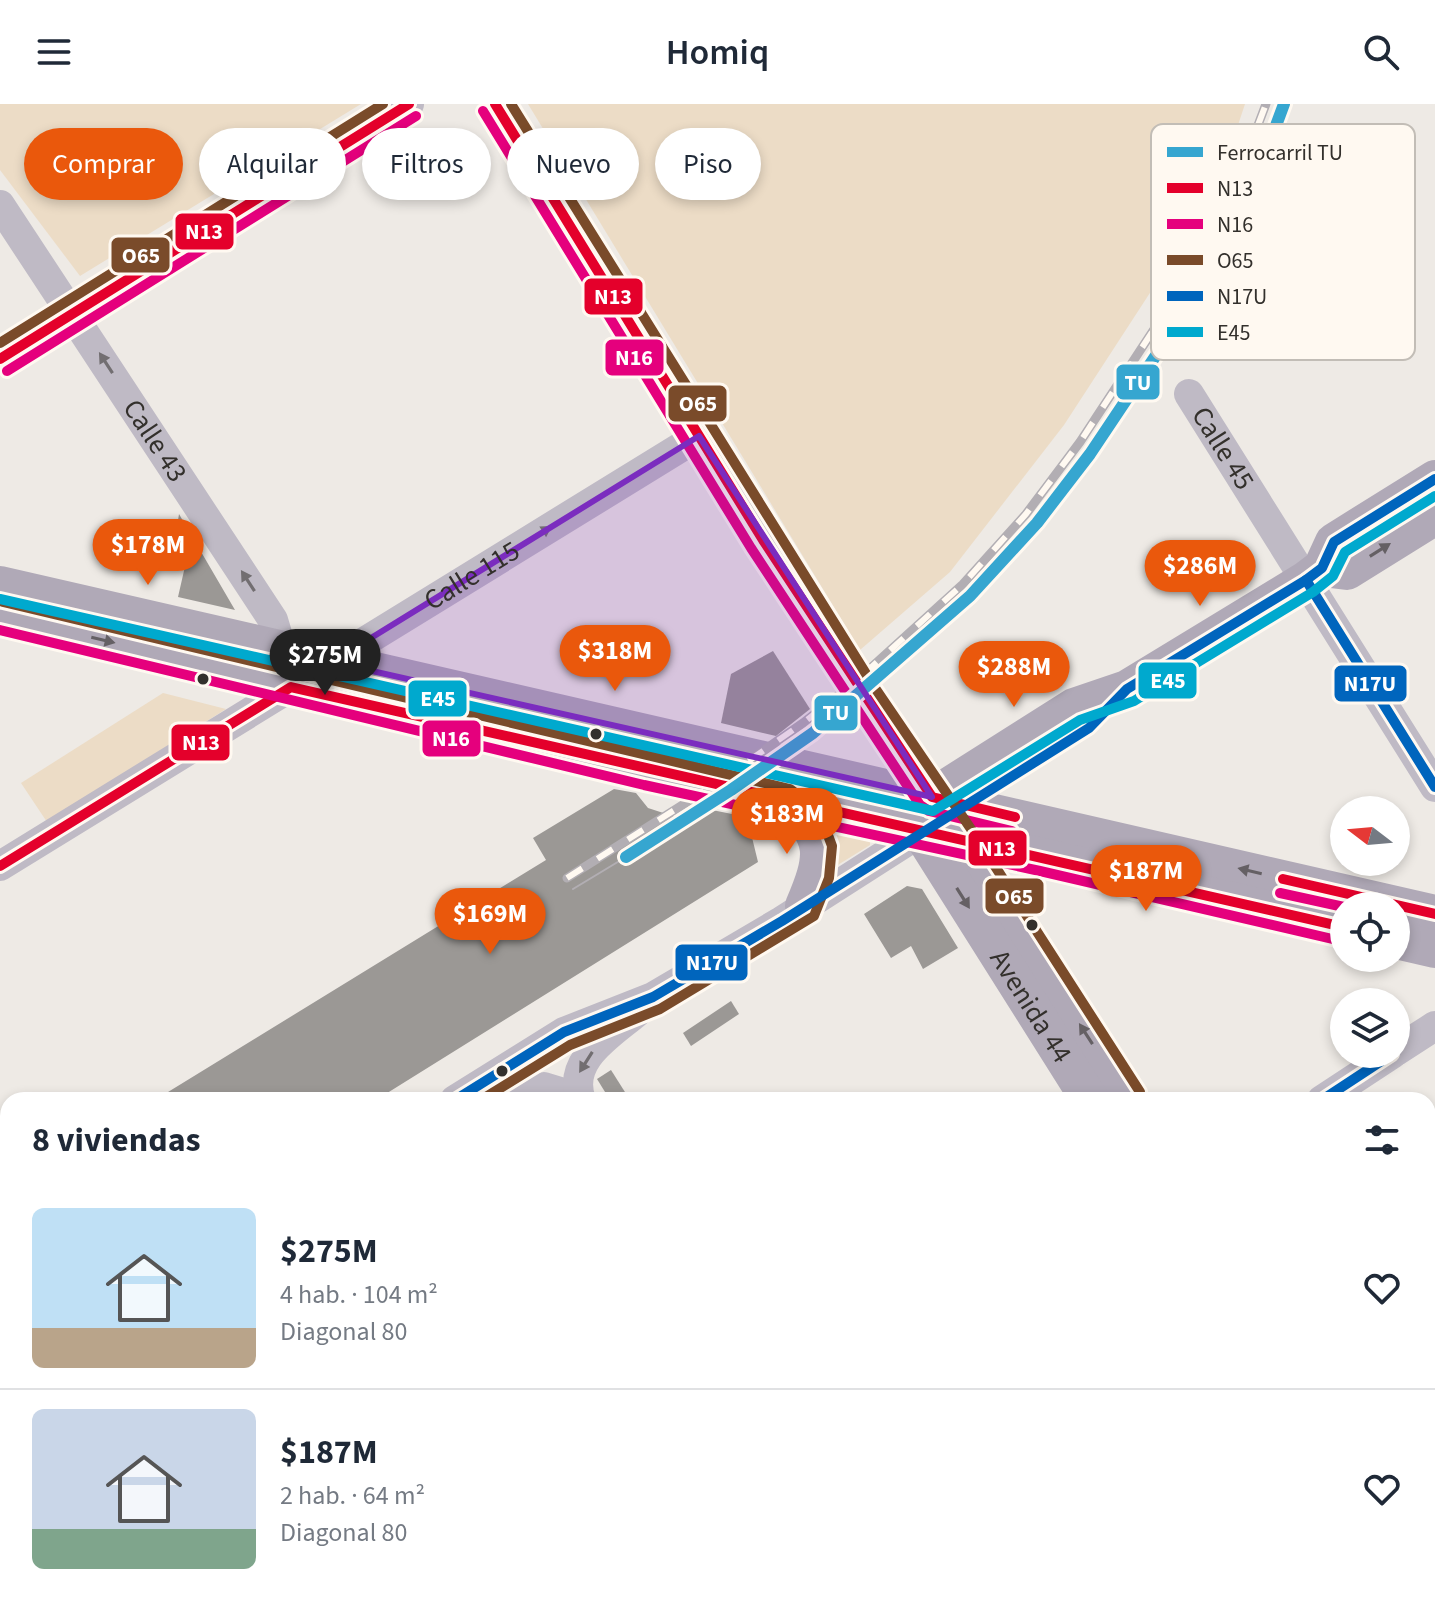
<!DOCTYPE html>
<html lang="es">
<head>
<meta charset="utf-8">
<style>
	:root { --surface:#fff; --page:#f6f6f7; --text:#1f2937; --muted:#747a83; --line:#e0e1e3; --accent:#ea580c }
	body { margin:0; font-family:"Source Sans 3",sans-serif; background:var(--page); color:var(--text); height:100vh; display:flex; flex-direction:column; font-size:30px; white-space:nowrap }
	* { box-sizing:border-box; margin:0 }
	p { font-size:26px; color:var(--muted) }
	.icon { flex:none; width:44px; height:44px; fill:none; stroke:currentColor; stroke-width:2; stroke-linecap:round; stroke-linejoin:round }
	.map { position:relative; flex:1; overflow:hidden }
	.drawer { position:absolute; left:0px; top:988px; width:1436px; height:512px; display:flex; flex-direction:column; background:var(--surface); border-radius:24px 24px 0 0; box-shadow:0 4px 12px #0003 }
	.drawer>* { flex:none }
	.banner { position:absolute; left:24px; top:24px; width:800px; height:72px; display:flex; gap:16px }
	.needle { width:52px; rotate:286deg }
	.controls { position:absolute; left:1330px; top:692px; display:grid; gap:16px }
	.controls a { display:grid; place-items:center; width:80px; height:80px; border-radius:50%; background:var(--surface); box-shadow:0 4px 12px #0003; font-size:40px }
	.price { position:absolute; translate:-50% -68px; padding:0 18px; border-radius:28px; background:var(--accent); color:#fff; font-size:26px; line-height:52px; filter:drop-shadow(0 2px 4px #0008) }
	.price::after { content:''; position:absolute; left:50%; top:48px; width:24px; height:18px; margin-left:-12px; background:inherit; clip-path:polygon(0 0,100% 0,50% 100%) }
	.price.active { background:#222; color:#fff }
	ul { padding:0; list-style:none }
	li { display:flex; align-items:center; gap:24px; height:200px; padding:0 32px }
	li+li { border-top:2px solid var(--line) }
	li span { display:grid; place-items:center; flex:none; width:224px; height:160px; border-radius:12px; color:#555 }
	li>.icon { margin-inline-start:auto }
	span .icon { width:96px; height:96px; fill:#fffc; stroke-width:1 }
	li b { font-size:34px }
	h2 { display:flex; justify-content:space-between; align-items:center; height:96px; padding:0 32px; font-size:34px }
	.pill { padding:0 28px; border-radius:36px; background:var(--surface); box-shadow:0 4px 12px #0003; font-size:28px; line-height:72px }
	.pill.active { background:var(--accent); color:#fff }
	header { display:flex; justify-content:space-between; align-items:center; height:104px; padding:0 32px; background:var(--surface); font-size:36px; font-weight:600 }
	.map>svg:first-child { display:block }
</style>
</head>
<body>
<header><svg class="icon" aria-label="menu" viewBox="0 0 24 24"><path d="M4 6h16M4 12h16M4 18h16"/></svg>Homiq<svg class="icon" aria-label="search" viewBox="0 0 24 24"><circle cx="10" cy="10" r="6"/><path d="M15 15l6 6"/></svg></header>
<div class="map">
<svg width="1435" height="1500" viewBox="0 0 1435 1500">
	<rect width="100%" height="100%" fill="#eeeae5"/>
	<!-- green -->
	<g fill="#ecdcc6">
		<polygon points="0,0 361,0 80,172 0,66"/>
		<polygon points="528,0 1245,0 1237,24 1172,155 1064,321 950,468 860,546"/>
		<polygon points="163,589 226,605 47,718 21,679"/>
		<polygon points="826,721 870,734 870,741 820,772"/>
	</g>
	<!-- building -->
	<g fill="#9b9895">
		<polygon points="179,410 235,506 178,493 186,458 175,436"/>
		<polygon points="773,547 810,605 776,632 721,619 731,570"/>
		<polygon points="614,685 636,689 648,704 691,718 706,709 707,705 747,713 758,758 376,996 155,996 546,756 533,734"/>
		<polygon points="907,782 922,785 958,844 923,865 911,842 891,854 864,810"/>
		<polygon points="731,897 739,910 691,942 683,929"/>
		<polygon points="611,966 630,996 610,996 597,975"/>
	</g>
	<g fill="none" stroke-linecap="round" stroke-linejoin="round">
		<!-- minor -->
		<g stroke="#bfbac5" stroke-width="30">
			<path d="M495,0C639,232 776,469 932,693"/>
			<path id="s1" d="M0,101L273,516L287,563"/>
			<polyline points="0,255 409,0"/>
			<path id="s2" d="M1189,290L1435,683"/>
			<path id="s3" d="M0,762L699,332"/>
			<polyline points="1396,947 1435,922"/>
			<polyline points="455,996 564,928 653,893 782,817 921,728"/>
			<polyline points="517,996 544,983 580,994"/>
			<path d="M581,996C566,956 610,931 637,908"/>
			<polyline points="1322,996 1392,950"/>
			<polyline points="0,1303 8,1298"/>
			<polyline points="1428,1434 1435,1430"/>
			<polyline points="394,1492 399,1500"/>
			<polyline points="898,1492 903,1500"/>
			<polyline points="507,1500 520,1492"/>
			<polyline points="1315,1500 1328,1492"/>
		</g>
		<!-- major -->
		<g stroke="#b0a9b7" stroke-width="38">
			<polyline points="1322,464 1347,467 1435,412"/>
			<polyline points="0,481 1435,810"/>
			<polyline points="0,512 647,667 1043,753 1344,823"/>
			<polyline points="932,693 1074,603 1127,585 1306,476 1322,464 1334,438 1435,375"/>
			<path d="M787,699C829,732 824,755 804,802"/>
			<polyline points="954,725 1128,996"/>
			<path id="s4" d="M921,728L1090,996"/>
			<polyline points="1396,836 1435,845"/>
			<polyline points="1428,1481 1435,1492"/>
			<polyline points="1399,1492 1404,1500"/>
		</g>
		<!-- tram -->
		<polyline stroke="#b2aeb3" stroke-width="2" points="573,785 626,753"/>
		<defs>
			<g id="rail">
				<polyline points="567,774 714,681 803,619 854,579 963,480 1026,410 1080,338 1189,172 1252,37 1266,0"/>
				<polyline points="0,1155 8,1147"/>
			</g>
		</defs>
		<!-- rail casing -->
		<use href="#rail" stroke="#b2aeb3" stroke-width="9"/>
		<!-- rail -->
		<use href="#rail" stroke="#fff9f1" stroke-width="6" stroke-dasharray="18" stroke-linecap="butt"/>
		<defs>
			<g id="bus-1">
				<polyline points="495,0 763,436 932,693 1015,713"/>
				<polyline points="0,255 409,0"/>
				<polyline points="0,762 291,583 1344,823"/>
				<polyline points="1283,775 1435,810"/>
			</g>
			<g id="bus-2">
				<polyline points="483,7 751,444 920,701 929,707 1012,727"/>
				<polyline points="7,267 416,12"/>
				<polyline points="0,526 644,681 1040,767 1341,837"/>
				<polyline points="1280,789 1344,803"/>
			</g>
			<g id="bus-3">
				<polyline points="511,0 873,581 973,728 1140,988"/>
				<polyline points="0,239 383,0"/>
				<polyline points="3,498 790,685 810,700 822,715 832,742 829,774 814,812 660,905 570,941 481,996"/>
			</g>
			<g id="bus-4">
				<polyline points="1306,476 1435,683"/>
				<polyline points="455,996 564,928 653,893 782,817 1089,624 1127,585 1306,476 1322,464 1334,438 1435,375"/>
				<polyline points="1322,996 1392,950"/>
			</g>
			<polyline id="bus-5" points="0,495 933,707 1080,616 1134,597 1313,488 1333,472 1345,448 1435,392"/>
		</defs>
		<!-- bus-1 casing -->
		<use href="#bus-1" stroke="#fff9f1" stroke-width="16"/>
		<!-- bus-2 casing -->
		<use href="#bus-2" stroke="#fff9f1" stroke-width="16"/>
		<!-- bus-3 casing -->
		<use href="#bus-3" stroke="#fff9f1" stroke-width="16"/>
		<!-- bus-4 casing -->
		<use href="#bus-4" stroke="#fff9f1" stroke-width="16"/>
		<!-- bus-5 casing -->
		<use href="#bus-5" stroke="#fff9f1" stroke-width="16"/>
		<!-- bus-1 -->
		<use href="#bus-1" stroke="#e4002b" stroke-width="10"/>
		<!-- bus-2 -->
		<use href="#bus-2" stroke="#e5007d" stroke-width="10"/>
		<!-- bus-3 -->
		<use href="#bus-3" stroke="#7a4b2a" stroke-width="10"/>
		<!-- bus-4 -->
		<use href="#bus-4" stroke="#0065bd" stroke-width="10"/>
		<!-- bus-5 -->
		<use href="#bus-5" stroke="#00a9ce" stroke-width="10"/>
		<defs>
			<polyline id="rail-1" points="626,753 731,686 813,629 970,492 1037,419 1090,350 1203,181 1267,46 1284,0"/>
		</defs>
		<!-- rail-1 casing -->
		<use href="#rail-1" stroke="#fff9f1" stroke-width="18"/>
		<!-- rail-1 -->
		<use href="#rail-1" stroke="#36a6d0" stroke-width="12"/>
	</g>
	<!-- one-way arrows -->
	<defs><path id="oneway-solid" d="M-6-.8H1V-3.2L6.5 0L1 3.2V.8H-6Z" transform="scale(2)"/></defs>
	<g fill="#726e71">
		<use href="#oneway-solid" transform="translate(106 259) rotate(-123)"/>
		<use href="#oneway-solid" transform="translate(541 429) rotate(-32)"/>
		<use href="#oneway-solid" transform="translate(248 477) rotate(-123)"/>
		<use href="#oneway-solid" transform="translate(586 958) rotate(122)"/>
	</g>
	<g fill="#656064">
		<use href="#oneway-solid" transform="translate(1380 446) rotate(-32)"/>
		<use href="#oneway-solid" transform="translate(103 536) rotate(13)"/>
		<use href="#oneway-solid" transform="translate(1250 767) rotate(-167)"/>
		<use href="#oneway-solid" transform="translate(963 794) rotate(58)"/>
		<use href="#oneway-solid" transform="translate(1086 930) rotate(-123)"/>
	</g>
	<!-- marked area -->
	<path fill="#7b2cbf" fill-opacity="0.2" stroke="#7b2cbf" stroke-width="6" stroke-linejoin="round" d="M699,332L932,693L332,558Z"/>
	<!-- markers -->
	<g fill="#33302c" stroke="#fff9f1" stroke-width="3">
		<circle cx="203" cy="575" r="7"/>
		<circle cx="596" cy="630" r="7"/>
		<circle cx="1032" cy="821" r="7"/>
		<circle cx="502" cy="967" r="7"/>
	</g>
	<g text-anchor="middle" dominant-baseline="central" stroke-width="8" stroke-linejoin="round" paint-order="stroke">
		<!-- street labels -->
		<g font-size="28" fill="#33302c" stroke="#fff9f1">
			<text stroke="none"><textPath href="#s1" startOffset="282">Calle 43</textPath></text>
			<text stroke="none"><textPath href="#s2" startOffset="64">Calle 45</textPath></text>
			<text stroke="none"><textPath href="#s3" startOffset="554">Calle 115</textPath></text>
			<text stroke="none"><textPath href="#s4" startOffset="206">Avenida 44</textPath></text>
		</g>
	</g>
	<!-- legend -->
	<rect x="1151" y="20" width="264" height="236" rx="12" fill="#fff9f1" stroke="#c2bdb6" stroke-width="2"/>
	<rect x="1167" y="43" width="36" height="10" fill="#36a6d0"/>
	<rect x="1167" y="79" width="36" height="10" fill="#e4002b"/>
	<rect x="1167" y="115" width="36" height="10" fill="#e5007d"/>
	<rect x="1167" y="151" width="36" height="10" fill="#7a4b2a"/>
	<rect x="1167" y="187" width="36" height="10" fill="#0065bd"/>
	<rect x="1167" y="223" width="36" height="10" fill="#00a9ce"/>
	<g font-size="22" fill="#33302c">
		<text x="1217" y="56">Ferrocarril TU</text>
		<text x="1217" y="92">N13</text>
		<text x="1217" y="128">N16</text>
		<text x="1217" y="164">O65</text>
		<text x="1217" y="200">N17U</text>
		<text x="1217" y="236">E45</text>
	</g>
	<g stroke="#fff9f1" stroke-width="3">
		<rect x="174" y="108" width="61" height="39" rx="8" fill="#e4002b"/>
		<rect x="110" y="132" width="61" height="38" rx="8" fill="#7a4b2a"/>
		<rect x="583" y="173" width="61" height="39" rx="8" fill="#e4002b"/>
		<rect x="604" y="234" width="61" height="39" rx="8" fill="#e5007d"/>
		<rect x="1115" y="259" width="46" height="38" rx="8" fill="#36a6d0"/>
		<rect x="667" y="280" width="61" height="39" rx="8" fill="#7a4b2a"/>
		<rect x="1137" y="557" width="61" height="39" rx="8" fill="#00a9ce"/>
		<rect x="1333" y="560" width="75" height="39" rx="8" fill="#0065bd"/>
		<rect x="407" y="575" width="61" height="39" rx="8" fill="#00a9ce"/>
		<rect x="813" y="590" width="46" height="38" rx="8" fill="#36a6d0"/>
		<rect x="421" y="615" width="61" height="39" rx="8" fill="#e5007d"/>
		<rect x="170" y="619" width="61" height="39" rx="8" fill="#e4002b"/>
		<rect x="967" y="725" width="61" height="38" rx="8" fill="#e4002b"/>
		<rect x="984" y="773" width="61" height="38" rx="8" fill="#7a4b2a"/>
		<rect x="674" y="839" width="75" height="39" rx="8" fill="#0065bd"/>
	</g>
	<g font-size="22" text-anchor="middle" font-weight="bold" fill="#fff">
		<text x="204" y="135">N13</text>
		<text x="141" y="159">O65</text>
		<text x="613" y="200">N13</text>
		<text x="634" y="261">N16</text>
		<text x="1138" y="286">TU</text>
		<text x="698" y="307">O65</text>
		<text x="1168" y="584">E45</text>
		<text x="1370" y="587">N17U</text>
		<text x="438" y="602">E45</text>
		<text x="836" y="616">TU</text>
		<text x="451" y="642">N16</text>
		<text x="201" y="646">N13</text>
		<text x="997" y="752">N13</text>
		<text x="1014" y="800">O65</text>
		<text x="712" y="866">N17U</text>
	</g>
</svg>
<div class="controls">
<a><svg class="needle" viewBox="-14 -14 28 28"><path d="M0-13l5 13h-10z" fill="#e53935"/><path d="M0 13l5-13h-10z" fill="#747a83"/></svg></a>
<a><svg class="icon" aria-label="locate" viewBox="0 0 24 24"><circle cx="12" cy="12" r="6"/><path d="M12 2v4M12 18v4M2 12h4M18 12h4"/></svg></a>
<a><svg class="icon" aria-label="layers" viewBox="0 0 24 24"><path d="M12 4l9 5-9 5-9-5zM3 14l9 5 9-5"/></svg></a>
</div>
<b class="price" style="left:148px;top:483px">$178M</b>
<b class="price" style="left:1200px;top:504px">$286M</b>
<b class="price" style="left:615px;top:589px">$318M</b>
<b class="price active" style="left:325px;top:593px">$275M</b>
<b class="price" style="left:1014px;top:605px">$288M</b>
<b class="price" style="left:787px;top:752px">$183M</b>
<b class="price" style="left:1146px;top:809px">$187M</b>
<b class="price" style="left:490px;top:852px">$169M</b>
<div class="banner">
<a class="pill active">Comprar</a>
<a class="pill">Alquilar</a>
<a class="pill">Filtros</a>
<a class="pill">Nuevo</a>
<a class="pill">Piso</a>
</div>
<section class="drawer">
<h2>8 viviendas<svg class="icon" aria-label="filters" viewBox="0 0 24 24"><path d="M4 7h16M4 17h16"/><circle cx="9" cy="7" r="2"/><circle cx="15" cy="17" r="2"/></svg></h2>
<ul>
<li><span style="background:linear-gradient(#bfe0f5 75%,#b9a48a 0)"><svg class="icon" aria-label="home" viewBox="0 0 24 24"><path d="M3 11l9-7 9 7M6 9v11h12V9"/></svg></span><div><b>$275M</b><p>4 hab. · 104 m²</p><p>Diagonal 80</p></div><svg class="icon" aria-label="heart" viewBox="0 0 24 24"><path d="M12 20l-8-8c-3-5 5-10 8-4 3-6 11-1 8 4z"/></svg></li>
<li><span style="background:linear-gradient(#c9d6e8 75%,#7fa58c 0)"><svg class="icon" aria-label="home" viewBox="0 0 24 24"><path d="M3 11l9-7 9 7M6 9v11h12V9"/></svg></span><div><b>$187M</b><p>2 hab. · 64 m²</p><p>Diagonal 80</p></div><svg class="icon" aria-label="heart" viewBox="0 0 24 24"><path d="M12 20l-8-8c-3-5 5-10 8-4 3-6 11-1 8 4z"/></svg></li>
</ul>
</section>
</div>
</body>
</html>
